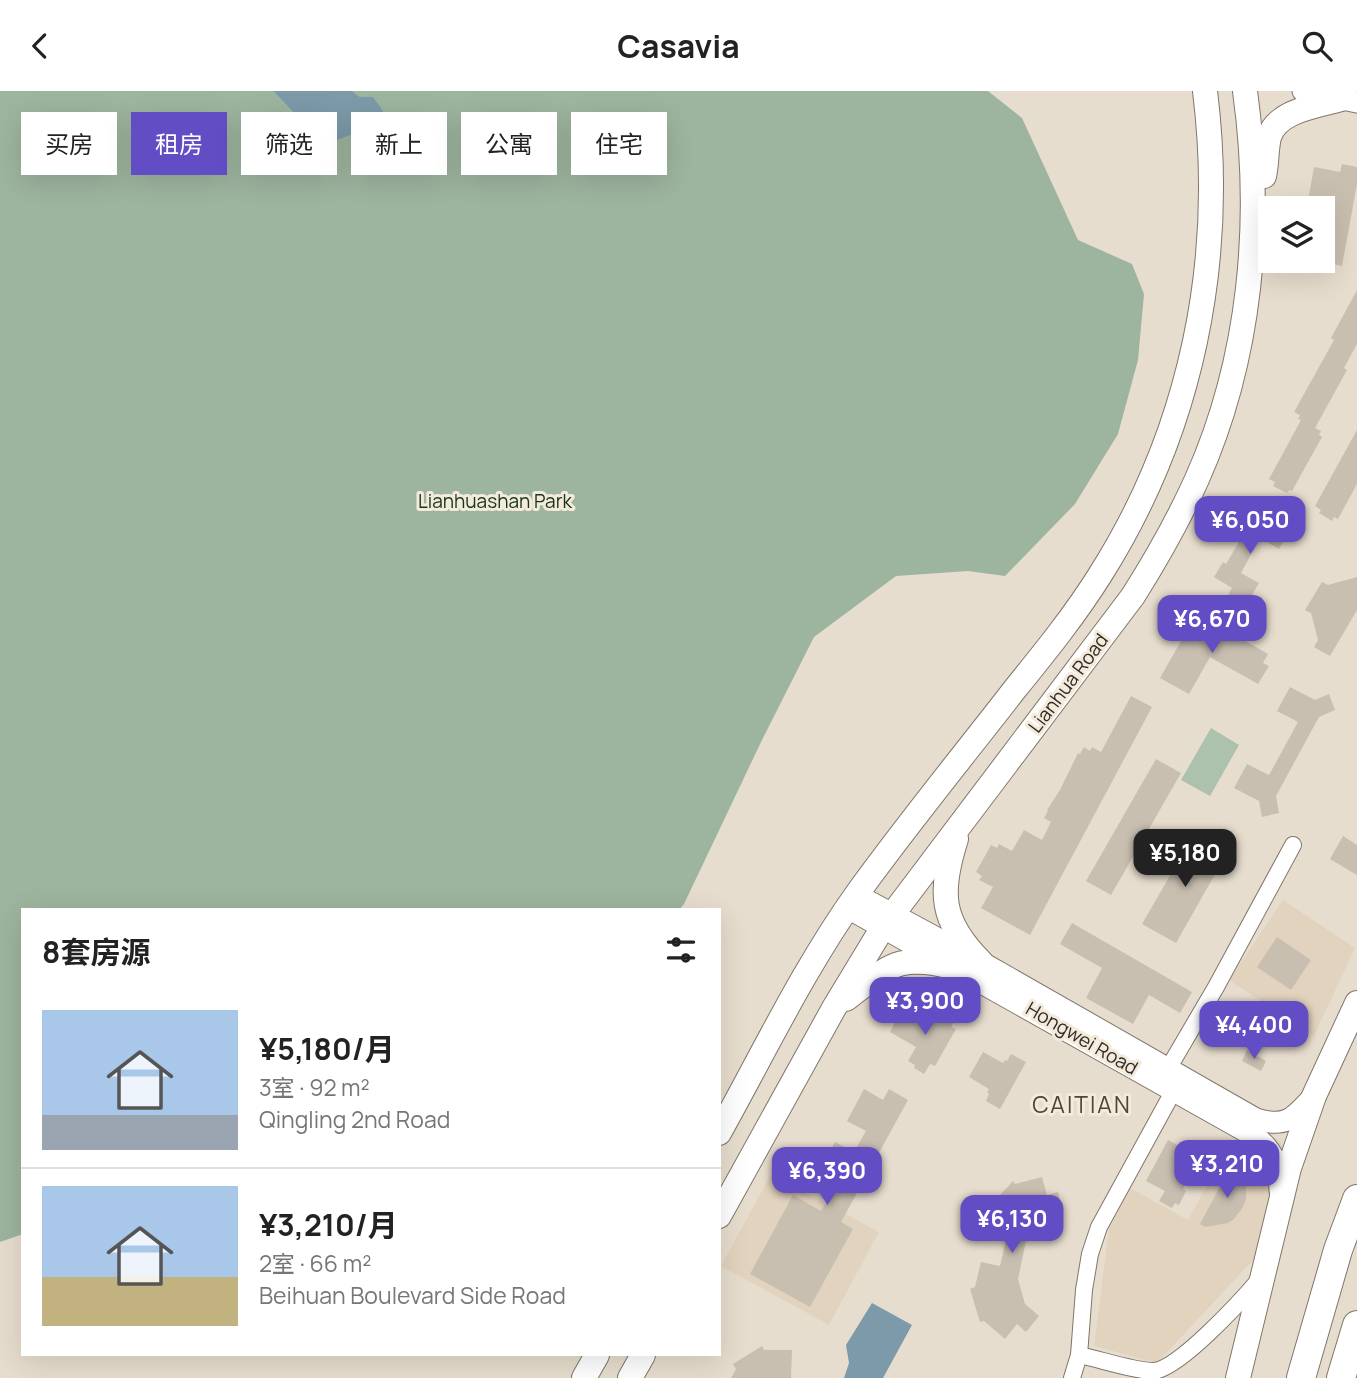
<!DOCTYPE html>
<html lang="zh">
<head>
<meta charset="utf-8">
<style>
	:root { --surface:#fff; --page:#f2f2f2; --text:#222; --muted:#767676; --line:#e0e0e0; --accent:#624dc5 }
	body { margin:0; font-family:Manrope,"Noto Sans SC",sans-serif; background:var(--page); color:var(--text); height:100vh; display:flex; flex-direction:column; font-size:26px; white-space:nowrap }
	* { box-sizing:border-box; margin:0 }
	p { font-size:23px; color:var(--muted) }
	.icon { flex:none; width:38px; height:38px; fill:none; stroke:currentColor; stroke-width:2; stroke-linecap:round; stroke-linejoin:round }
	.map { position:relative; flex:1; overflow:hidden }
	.drawer { position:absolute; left:21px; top:817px; width:700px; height:448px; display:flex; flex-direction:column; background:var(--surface); border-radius:0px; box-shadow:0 7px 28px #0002 }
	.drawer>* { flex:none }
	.top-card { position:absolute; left:21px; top:21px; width:700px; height:63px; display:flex; gap:14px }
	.fabs { position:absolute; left:1258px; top:105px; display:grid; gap:14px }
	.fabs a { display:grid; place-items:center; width:77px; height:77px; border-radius:0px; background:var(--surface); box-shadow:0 7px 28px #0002; font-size:35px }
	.price { position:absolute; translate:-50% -60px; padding:0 16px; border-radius:14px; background:var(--accent); color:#fff; font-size:23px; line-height:46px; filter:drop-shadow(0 2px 4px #0008) }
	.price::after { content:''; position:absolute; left:50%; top:42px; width:21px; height:16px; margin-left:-10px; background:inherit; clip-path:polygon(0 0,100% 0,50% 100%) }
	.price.current { background:#222; color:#fff }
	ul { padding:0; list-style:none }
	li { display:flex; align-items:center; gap:21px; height:175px; padding:0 21px }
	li+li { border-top:2px solid var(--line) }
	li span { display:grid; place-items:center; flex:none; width:196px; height:140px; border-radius:0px; color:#555 }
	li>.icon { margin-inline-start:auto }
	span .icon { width:84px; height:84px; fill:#fffc; stroke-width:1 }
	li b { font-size:30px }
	h2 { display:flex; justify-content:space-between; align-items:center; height:84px; padding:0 21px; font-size:30px }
	.tag { padding:0 24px; border-radius:0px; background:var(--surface); box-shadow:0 7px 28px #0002; font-size:24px; line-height:63px }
	.tag.current { background:var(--accent); color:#fff }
	header { display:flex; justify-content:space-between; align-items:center; height:91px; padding:0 21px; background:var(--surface); font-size:32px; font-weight:700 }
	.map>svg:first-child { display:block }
</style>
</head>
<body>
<header><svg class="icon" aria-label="back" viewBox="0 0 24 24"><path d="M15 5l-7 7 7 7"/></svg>Casavia<svg class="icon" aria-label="search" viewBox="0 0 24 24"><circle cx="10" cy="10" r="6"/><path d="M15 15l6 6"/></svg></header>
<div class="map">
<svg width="1357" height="1287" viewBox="0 0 1357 1287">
	<rect width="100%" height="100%" fill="#e7ddce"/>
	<!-- built -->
	<g fill="#e2d3be">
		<polygon points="1283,809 1355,857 1314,945 1229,889"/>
		<polygon points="1223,1065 1276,1094 1256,1166 1157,1272 1094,1255 1109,1138 1130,1097 1188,1129"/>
		<polygon points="771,1083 879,1141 829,1234 721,1175"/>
	</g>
	<!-- green -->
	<polygon fill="#adc2ad" points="1211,637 1239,654 1210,705 1181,689"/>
	<!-- forest -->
	<polygon fill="#9db49e" points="0,0 273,0 293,21 310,31 315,44 360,6 352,0 988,0 1022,27 1078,149 1132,173 1144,203 1138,269 1118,343 1075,413 1005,485 968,480 896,485 814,546 762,649 684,813 679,819 23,819 23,1143 0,1151"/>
	<!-- water -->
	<g fill="#7c9aa9">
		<polygon points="273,0 352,0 360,6 373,6 383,20 382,32 326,53 315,44 310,31 293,21"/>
		<polygon points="872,1212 912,1234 883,1287 844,1287 849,1272 846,1254"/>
	</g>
	<!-- building -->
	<g fill="#c9bfb1">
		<polygon points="1342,73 1357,76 1357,93 1342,175 1323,171 1325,161 1323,161 1323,112 1308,110 1314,76 1340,81"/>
		<polygon points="1357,199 1357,253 1344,277 1347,279 1315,337 1321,340 1319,344 1322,346 1292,400 1289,399 1287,402 1273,395 1275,391 1269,388 1301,329 1298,328 1300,324 1294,321 1334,249 1331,247"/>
		<polygon points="1357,339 1357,393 1338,428 1334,426 1332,430 1319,422 1321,419 1315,415"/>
		<polygon points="1251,422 1270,433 1275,424 1292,434 1279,458 1260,447 1241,482 1259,492 1245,516 1227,506 1232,497 1214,486 1223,471 1226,473 1246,439 1242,437"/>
		<polygon points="1357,486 1357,519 1330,565 1314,556 1318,549 1311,522 1305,519 1322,491 1328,494"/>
		<polygon points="1197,522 1268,563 1263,572 1269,575 1258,593 1210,566 1189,603 1160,587"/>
		<polygon points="1290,596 1315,609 1329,603 1335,619 1319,626 1276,705 1279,722 1262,726 1259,710 1234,697 1247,673 1269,684 1298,631 1277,620"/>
		<polygon points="1131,605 1152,616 1030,844 981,817 993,796 979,789 982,785 976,781 991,754 997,757 999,753 1012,760 1024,739 1042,749 1051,731 1044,727 1048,720 1047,719 1060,699 1078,662 1080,663 1084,656 1090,660 1092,656 1101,661"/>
		<polygon points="1156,668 1181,682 1111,804 1086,790"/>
		<polygon points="1194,743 1227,762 1176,852 1142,833"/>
		<polygon points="1343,745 1357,754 1357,784 1330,768"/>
		<polygon points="1072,832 1192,901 1180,922 1149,904 1133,933 1086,907 1102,877 1060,853"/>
		<polygon points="1277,846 1311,869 1291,899 1257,876"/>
		<polygon points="902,918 929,933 937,919 944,922 946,919 957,925 951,936 956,938 935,975 930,973 924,983 914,977 915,974 908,970 916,956 890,941"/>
		<polygon points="1247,959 1266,970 1261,980 1242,970"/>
		<polygon points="983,961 1003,972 1005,969 1007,970 1011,963 1026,971 1000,1018 986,1010 989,1003 987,1001 989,998 969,986"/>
		<polygon points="864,998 883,1009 889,998 908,1009 841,1131 853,1138 810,1216 750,1183 793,1104 821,1120 837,1093 818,1082 835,1051 854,1061 866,1040 847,1030"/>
		<polygon points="1168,1049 1187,1059 1192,1049 1205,1057 1202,1062 1206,1064 1198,1077 1195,1076 1183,1098 1186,1100 1179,1114 1175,1112 1172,1117 1159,1110 1165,1100 1146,1090"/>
		<polygon points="1232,1073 1238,1076 1246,1091 1246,1108 1243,1116 1234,1128 1228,1132 1205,1136 1200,1133"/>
		<polygon points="1042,1086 1047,1104 1058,1101 1063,1121 1045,1126 1027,1145 1018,1188 1025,1213 1039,1225 1026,1241 1017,1233 1005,1248 984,1230 980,1231 970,1198 975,1196 981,1171 1000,1175 1006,1149 987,1145 993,1119 989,1116 1013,1090 1015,1093"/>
		<polygon points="762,1255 764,1259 792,1259 791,1287 731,1287 736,1278 733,1273"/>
	</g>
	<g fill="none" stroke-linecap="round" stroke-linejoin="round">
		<defs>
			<g id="street">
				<polyline points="1168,978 1216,896 1293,754"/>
				<path d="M1079,1264C1099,1268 1134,1280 1153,1280C1178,1279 1241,1210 1259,1189"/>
				<polyline points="1072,1287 1079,1264 1084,1199 1090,1163 1099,1136 1174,999"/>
			</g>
			<g id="secondary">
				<polyline points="1303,0 1357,11"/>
				<path d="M857,804L981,871L1256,1028C1285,1037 1293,1028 1312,1007"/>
				<path d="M848,817L1256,1046C1274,1060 1280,1077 1280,1100"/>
			</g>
			<g id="primary">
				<path d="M1264,85C1267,72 1266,58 1269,46C1277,19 1318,15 1341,8"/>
				<path d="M956,748C939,801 940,830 981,871"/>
				<path d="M846,908C893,872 899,862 960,878"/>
				<path d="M719,1042C764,961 805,875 859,800C909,731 963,665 1015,598C1045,561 1075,524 1100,484C1192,339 1226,169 1205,0"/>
				<path d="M719,1125L834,917L883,836L1133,505C1157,467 1179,428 1197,388C1251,267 1263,130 1245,0"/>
				<polyline points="584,1287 597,1264"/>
				<polyline points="630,1287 643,1264"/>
				<polyline points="1238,1287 1289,1077 1314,1005 1357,912"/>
			</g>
			<g id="highway">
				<polyline points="1301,1287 1338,1159 1357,1108"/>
				<polyline points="1341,1287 1357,1234"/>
			</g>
		</defs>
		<!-- street casing -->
		<use href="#street" stroke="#807669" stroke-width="18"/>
		<!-- secondary casing -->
		<use href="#secondary" stroke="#807669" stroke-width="23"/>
		<!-- primary casing -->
		<use href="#primary" stroke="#807669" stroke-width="26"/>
		<!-- highway casing -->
		<use href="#highway" stroke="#807669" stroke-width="30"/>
		<!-- street -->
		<use href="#street" stroke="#fff" stroke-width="16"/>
		<!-- secondary -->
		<use href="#secondary" stroke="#fff" stroke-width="21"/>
		<!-- primary -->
		<use href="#primary" stroke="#fff" stroke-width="24"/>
		<!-- highway -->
		<use href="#highway" stroke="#fff" stroke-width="28"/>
	</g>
	<g text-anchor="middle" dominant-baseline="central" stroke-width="6" stroke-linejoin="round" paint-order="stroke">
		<!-- park labels -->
		<g font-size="19" fill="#133717" stroke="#f4eadb">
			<text x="495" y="410">Lianhuashan Park</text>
		</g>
		<!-- street labels -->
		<g font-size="19" fill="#2f2b26" stroke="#f4eadb">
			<text transform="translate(1068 592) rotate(-53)">Lianhua Road</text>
			<text transform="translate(1082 947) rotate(30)">Hongwei Road</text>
		</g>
		<!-- quarter labels -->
		<g font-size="23" letter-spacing="2" fill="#4e4539" stroke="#f4eadb">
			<text x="1082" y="1013">CAITIAN</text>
		</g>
	</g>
</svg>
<div class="fabs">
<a><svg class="icon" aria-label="layers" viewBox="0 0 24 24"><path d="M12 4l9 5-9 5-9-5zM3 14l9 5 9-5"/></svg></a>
</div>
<b class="price" style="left:1250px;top:465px">¥6,050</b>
<b class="price" style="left:1212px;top:564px">¥6,670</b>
<b class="price current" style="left:1185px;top:798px">¥5,180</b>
<b class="price" style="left:925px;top:946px">¥3,900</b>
<b class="price" style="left:1254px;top:970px">¥4,400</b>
<b class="price" style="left:1227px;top:1109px">¥3,210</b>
<b class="price" style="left:827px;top:1116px">¥6,390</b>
<b class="price" style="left:1012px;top:1164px">¥6,130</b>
<div class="top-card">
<a class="tag">买房</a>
<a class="tag current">租房</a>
<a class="tag">筛选</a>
<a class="tag">新上</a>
<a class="tag">公寓</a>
<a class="tag">住宅</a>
</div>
<section class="drawer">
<h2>8套房源<svg class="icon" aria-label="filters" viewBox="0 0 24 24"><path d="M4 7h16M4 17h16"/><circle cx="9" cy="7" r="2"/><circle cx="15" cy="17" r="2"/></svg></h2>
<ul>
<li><span style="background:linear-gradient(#a9c7e8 75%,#9aa5b1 0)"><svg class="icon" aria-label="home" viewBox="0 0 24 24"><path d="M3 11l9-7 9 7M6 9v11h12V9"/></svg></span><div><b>¥5,180/月</b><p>3室 · 92 m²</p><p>Qingling 2nd Road</p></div></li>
<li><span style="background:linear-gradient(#a9c7e8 65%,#c2b280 0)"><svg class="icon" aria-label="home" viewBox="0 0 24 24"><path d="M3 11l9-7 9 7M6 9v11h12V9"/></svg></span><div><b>¥3,210/月</b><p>2室 · 66 m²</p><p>Beihuan Boulevard Side Road</p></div></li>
</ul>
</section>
</div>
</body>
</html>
